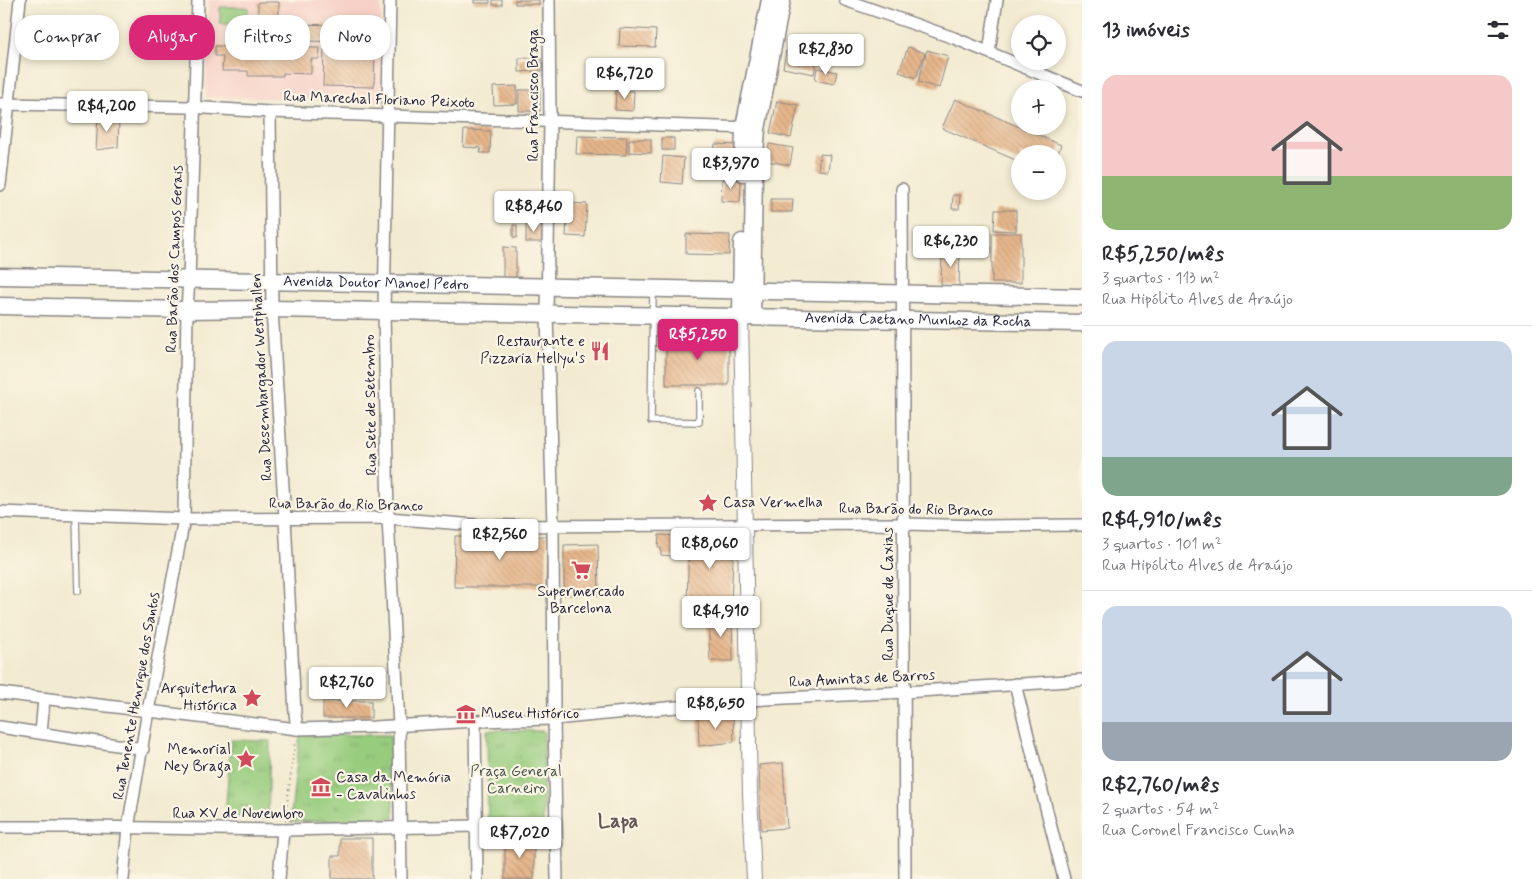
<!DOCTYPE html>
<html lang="pt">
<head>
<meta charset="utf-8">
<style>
	:root { --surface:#fff; --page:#f2f2f3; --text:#2b2b33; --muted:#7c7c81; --line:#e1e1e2; --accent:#db2777 }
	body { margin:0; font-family:Mynerve,sans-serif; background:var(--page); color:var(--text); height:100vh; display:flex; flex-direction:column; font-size:19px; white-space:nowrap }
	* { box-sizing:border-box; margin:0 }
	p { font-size:16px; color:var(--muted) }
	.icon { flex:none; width:28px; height:28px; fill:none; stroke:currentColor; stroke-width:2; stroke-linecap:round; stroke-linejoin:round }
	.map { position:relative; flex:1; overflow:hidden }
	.panel { display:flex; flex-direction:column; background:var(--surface); width:450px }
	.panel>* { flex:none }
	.top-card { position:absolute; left:15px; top:15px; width:475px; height:45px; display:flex; gap:10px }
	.buttons { position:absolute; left:1011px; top:15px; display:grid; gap:10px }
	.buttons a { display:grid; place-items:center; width:55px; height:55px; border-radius:50%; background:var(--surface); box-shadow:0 2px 8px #0003; font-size:25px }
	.price { position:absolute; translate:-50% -42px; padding:0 11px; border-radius:5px; background:#fff; color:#222; font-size:16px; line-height:32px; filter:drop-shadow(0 1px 2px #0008) }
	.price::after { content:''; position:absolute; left:50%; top:30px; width:15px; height:11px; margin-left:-8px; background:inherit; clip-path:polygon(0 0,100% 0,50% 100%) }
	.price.selected { background:var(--accent); color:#fff }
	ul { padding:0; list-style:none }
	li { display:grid; align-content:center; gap:10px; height:265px; padding:0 20px }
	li+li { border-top:1px solid var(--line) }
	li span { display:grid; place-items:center; height:155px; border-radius:15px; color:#555 }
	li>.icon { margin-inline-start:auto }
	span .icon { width:90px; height:90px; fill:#fffc; stroke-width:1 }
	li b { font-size:21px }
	h2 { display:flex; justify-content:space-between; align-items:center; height:60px; padding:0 20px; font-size:21px }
	.tag { padding:0 18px; border-radius:20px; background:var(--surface); box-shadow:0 2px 8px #0003; font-size:18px; line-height:45px }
	.tag.selected { background:var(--accent); color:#fff }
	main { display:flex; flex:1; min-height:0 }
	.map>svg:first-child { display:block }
</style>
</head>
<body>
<main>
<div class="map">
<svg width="1082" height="879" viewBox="0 0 1082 879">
	<defs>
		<pattern id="grass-tufts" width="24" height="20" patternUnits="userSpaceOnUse" patternTransform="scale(1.25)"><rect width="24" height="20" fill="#97cc7d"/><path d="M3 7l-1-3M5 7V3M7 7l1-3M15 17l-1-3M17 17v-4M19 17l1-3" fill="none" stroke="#82af6d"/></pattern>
		<pattern id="building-back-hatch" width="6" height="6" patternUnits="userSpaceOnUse" patternTransform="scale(1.25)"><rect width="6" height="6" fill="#e6b68b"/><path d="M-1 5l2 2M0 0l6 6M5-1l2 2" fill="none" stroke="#c59c79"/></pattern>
	</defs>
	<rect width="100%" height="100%" fill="#fcf5e5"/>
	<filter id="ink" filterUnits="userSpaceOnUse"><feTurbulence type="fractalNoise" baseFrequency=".02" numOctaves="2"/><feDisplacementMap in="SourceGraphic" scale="10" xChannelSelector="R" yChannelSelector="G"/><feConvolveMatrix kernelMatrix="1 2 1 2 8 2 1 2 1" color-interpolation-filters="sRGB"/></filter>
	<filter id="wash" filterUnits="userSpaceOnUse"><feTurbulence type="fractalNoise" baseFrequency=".0096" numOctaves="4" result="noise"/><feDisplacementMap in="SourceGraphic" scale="20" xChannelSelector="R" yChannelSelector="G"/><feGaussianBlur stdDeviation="1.12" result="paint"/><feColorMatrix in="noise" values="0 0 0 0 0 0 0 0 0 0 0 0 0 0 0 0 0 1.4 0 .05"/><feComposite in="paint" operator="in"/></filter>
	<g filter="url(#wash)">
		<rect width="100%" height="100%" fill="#f3ebd1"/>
		<!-- built -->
		<polygon fill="#f7d1c7" points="209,0 381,0 380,101 206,97"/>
		<!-- grass -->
		<g fill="url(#grass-tufts)" stroke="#5c775c">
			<polygon points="487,730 544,731 543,830 488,831"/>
			<polygon points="300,735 390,735 394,818 290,822"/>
			<polygon points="231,740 270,741 268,819 225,816"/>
		</g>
		<!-- pitch -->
		<polygon fill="#97cc7d" stroke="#5c775c" points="220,7 248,7 247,24 220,24"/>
		<g id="blocks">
			<!-- building -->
			<g fill="url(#building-back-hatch)">
				<rect x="474" y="0" width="16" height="3"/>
				<rect x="493" y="0" width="9" height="5"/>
				<rect x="515" y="0" width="24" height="4"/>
				<polygon points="258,2 279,2 278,48 320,48 319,59 311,59 311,74 283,73 283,76 248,76 248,71 222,71 223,56 215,56 215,46 257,47"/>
				<polygon points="295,24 377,26 376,42 295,41"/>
				<polygon points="620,28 656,30 655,47 619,46"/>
				<polygon points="908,47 925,53 916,78 899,72"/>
				<polygon points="324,49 375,50 374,87 323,86"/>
				<polygon points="927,50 948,56 939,88 918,82"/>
				<polygon points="786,51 817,58 814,74 783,68"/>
				<polygon points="519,58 541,58 541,71 519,72"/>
				<polygon points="817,68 837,72 834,84 815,80"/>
				<polygon points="517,86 517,104 494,105 493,87"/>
				<rect x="519" y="90" width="21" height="21"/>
				<polygon points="616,90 634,91 633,111 615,110"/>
				<polygon points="955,99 1061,145 1058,154 1020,154 1020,162 942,128"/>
				<polygon points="777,101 798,105 791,138 770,133"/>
				<polygon points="98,116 119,119 118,147 96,150"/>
				<polygon points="464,130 491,131 490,153 480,153 481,148 463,147"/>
				<polygon points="577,136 627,137 626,155 576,154"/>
				<rect x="662" y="138" width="12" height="12"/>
				<polygon points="629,139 651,139 651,153 629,152"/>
				<polygon points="715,144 738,145 738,161 714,160"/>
				<polygon points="769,144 793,148 790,165 767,161"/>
				<polygon points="820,154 830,155 828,171 818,170"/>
				<polygon points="663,156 684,158 682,184 661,182"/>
				<polygon points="722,179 741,180 740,202 721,201"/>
				<polygon points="953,195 960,195 959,209 952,209"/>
				<polygon points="771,199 793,199 792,212 771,212"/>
				<polygon points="568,203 587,204 585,237 566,236"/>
				<polygon points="995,210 1016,210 1016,231 994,230"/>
				<rect x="526" y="224" width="17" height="18"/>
				<polygon points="513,225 517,225 517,238 513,237"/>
				<rect x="992" y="233" width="29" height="50"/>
				<polygon points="686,234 730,235 729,255 686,254"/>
				<polygon points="503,247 516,248 516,279 503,279"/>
				<polygon points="942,249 960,249 959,287 941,286"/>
				<polygon points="729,337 729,385 666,385 666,338"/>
				<polygon points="689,534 734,536 731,604 687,606"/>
				<polygon points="659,535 687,536 685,557 661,555 661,548 658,548"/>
				<polygon points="455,536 547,536 546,587 454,587"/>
				<polygon points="598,544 599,595 564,595 564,545"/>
				<polygon points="708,615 732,615 733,661 710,661"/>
				<rect x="323" y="701" width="48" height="17"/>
				<polygon points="733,715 734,742 699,746 698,716"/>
				<polygon points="783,763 787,828 761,830 759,765"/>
				<polygon points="340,838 372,838 372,879 332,879 332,856 340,856"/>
				<rect x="505" y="838" width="29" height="41"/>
			</g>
		</g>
	</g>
	<g filter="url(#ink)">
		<use href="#blocks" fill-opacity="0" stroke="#8a8686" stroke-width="1"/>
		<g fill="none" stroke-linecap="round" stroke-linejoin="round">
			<defs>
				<g id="service">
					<polyline points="653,291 651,421 699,422 699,391"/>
					<polyline points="76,515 78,591"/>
				</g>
				<g id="minor">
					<polyline points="390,0 384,311 388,518 399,726 401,879"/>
					<polyline points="549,0 550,121 547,314 553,526 554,719 557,879"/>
					<polyline points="845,0 954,38 1082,91"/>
					<polyline points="989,52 997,0"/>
					<polyline points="0,104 189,107 270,112 750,128"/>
					<polyline points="270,112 272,309 285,519 295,713 297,729"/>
					<polyline points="0,185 20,0"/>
					<polyline points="902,189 905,879"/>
					<polyline points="0,512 184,519 388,518 488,526 904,524 983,526 1082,525"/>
					<polyline points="1015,684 1064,879"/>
					<polyline points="0,693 297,729 374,727 475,721 554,719 748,700 905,692 1082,680"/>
					<polyline points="475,721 477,879"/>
					<polyline points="0,727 143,749"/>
					<polyline points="41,733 44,699"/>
					<polyline points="0,827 87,827 283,830 476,826"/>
					<polyline points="123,879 128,828 148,711 184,519 187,310 189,279 198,0"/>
					<polyline points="279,879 283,830"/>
				</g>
				<polyline id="tertiary" points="741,317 750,794 754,879"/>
				<g id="secondary">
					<polyline points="743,173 744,127 770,0"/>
					<path id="s1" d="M0,276L1082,297"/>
					<path id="s2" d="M0,306L187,310L272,309L1082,323"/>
					<polyline points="741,317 742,242"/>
					<polyline points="752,317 754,168 757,129 782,0"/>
				</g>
			</defs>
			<!-- service casing -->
			<use href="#service" stroke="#8a8686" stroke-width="8"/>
			<!-- minor casing -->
			<use href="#minor" stroke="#8a8686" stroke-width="14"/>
			<!-- tertiary casing -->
			<use href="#tertiary" stroke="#8a8686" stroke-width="16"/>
			<!-- secondary casing -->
			<use href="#secondary" stroke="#8a8686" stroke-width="19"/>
			<!-- path -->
			<g stroke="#8a8686" stroke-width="2" stroke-dasharray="1 4" stroke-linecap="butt">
				<polyline points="700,337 700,330"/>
				<polyline points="285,820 295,741"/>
			</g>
			<!-- service -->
			<use href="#service" stroke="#fff" stroke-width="5.5"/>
			<!-- minor -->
			<use href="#minor" stroke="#fff" stroke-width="11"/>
			<!-- tertiary -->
			<use href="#tertiary" stroke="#fff" stroke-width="14"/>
			<!-- secondary -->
			<use href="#secondary" stroke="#fff" stroke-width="16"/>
		</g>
	</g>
	<!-- icons -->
	<defs>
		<symbol id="restaurant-bare" viewBox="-9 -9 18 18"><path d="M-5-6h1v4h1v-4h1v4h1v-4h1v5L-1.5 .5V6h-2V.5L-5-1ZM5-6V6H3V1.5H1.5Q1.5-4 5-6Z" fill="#d1495b" stroke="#fcf5e5" stroke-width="2.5" paint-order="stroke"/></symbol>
		<symbol id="sight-bare" viewBox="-9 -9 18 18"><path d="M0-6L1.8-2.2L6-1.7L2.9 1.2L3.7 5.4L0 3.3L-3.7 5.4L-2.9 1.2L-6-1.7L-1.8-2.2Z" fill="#d1495b" stroke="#fcf5e5" stroke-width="2.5" paint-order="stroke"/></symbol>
		<symbol id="supermarket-bare" viewBox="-9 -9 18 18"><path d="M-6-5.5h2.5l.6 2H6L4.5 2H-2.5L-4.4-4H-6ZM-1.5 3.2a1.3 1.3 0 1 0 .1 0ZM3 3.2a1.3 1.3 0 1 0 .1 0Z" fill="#d1495b" stroke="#fcf5e5" stroke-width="2.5" paint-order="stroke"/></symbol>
		<symbol id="museum-bare" viewBox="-9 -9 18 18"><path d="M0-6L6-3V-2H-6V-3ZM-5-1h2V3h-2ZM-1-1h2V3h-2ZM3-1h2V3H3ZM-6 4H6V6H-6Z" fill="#d1495b" stroke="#fcf5e5" stroke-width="2.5" paint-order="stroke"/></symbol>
	</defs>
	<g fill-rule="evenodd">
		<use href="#restaurant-bare" x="586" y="337" width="28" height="28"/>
		<use href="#sight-bare" x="694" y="489" width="28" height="28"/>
		<use href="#supermarket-bare" x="567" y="556" width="28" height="28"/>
		<use href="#sight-bare" x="238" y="684" width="28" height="28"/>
		<use href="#museum-bare" x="452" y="700" width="28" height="28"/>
		<use href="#sight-bare" x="232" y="745" width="28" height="28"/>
		<use href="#museum-bare" x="307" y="773" width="28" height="28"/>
	</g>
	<g text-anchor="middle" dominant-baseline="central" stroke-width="4.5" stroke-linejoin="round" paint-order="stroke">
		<!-- street labels -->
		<g font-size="15" fill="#22223b" stroke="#fcf5e5">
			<text transform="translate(534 95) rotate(-90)">Rua Francisco Braga</text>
			<text transform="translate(379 100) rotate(2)">Rua Marechal Floriano Peixoto</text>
			<text transform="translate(175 259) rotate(-88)">Rua Barão dos Campos Gerais</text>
			<text stroke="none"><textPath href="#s1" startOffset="376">Avenida Doutor Manoel Pedro</textPath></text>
			<text stroke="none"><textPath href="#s2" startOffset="918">Avenida Caetano Munhoz da Rocha</textPath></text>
			<text transform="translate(262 377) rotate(-93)">Rua Desembargador Westphallen</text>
			<text transform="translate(371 405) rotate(-91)">Rua Sete de Setembro</text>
			<text transform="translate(346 505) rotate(1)">Rua Barão do Rio Branco</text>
			<text transform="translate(916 510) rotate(1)">Rua Barão do Rio Branco</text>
			<text transform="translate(889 594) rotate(-90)">Rua Duque de Caxias</text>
			<text transform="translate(862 679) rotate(-3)">Rua Amintas de Barros</text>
			<text transform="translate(137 696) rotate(-80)">Rua Tenente Henrique dos Santos</text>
			<text x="238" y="814">Rua XV de Novembro</text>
		</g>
		<!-- poi labels -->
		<g font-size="15" fill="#22223b" stroke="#fcf5e5" text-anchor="end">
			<text x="585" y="342">Restaurante e<tspan x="585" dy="17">Pizzaria Hellyu's</tspan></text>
			<text x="723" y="503" text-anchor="start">Casa Vermelha</text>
			<text x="581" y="592" text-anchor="middle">Supermercado<tspan x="581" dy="17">Barcelona</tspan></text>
			<text x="237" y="689">Arquitetura<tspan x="237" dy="17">Histórica</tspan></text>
			<text x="481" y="714" text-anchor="start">Museu Histórico</text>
			<text x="231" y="750">Memorial<tspan x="231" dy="17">Ney Braga</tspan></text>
			<text x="336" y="778" text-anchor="start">Casa da Memória<tspan x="336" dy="17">- Cavalinhos</tspan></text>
		</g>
		<!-- park labels -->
		<g font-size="15" fill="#45554f" stroke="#fcf5e5">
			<text x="516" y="772">Praça General<tspan x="516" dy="17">Carneiro</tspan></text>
		</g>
		<!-- district labels -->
		<g font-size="20" font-weight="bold" fill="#675657" stroke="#fcf5e5">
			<text x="618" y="821">Lapa</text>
		</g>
	</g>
</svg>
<div class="buttons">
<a><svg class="icon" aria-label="locate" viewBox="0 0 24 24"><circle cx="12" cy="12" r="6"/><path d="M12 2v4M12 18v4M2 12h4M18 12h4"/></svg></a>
<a>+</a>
<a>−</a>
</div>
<b class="price" style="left:826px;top:76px">R$2,830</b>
<b class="price" style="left:625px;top:100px">R$6,720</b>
<b class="price" style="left:107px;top:133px">R$4,200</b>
<b class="price" style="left:731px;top:190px">R$3,970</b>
<b class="price" style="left:534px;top:233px">R$8,460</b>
<b class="price" style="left:951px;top:268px">R$6,230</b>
<b class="price selected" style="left:698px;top:361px">R$5,250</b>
<b class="price" style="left:500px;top:561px">R$2,560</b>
<b class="price" style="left:710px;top:570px">R$8,060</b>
<b class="price" style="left:721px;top:638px">R$4,910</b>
<b class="price" style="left:347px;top:709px">R$2,760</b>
<b class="price" style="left:716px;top:730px">R$8,650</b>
<b class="price" style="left:520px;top:859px">R$7,020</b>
<div class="top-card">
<a class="tag">Comprar</a>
<a class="tag selected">Alugar</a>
<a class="tag">Filtros</a>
<a class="tag">Novo</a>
</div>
</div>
<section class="panel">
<h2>13 imóveis<svg class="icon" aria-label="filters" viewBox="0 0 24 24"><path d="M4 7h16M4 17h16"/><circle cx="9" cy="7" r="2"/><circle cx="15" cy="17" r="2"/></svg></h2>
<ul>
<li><span style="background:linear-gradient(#f6c9c9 65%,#8fb573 0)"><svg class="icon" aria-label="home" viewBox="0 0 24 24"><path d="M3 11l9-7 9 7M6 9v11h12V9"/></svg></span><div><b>R$5,250/mês</b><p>3 quartos · 113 m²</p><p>Rua Hipólito Alves de Araújo</p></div></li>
<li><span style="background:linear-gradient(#c9d6e8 75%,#7fa58c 0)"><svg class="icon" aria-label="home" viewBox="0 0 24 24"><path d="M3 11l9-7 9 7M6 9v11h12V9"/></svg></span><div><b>R$4,910/mês</b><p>3 quartos · 101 m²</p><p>Rua Hipólito Alves de Araújo</p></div></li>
<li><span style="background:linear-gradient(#c9d6e8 75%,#9aa5b1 0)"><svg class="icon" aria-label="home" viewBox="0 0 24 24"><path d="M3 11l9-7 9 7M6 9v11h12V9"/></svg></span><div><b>R$2,760/mês</b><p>2 quartos · 54 m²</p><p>Rua Coronel Francisco Cunha</p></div></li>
</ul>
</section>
</main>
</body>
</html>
